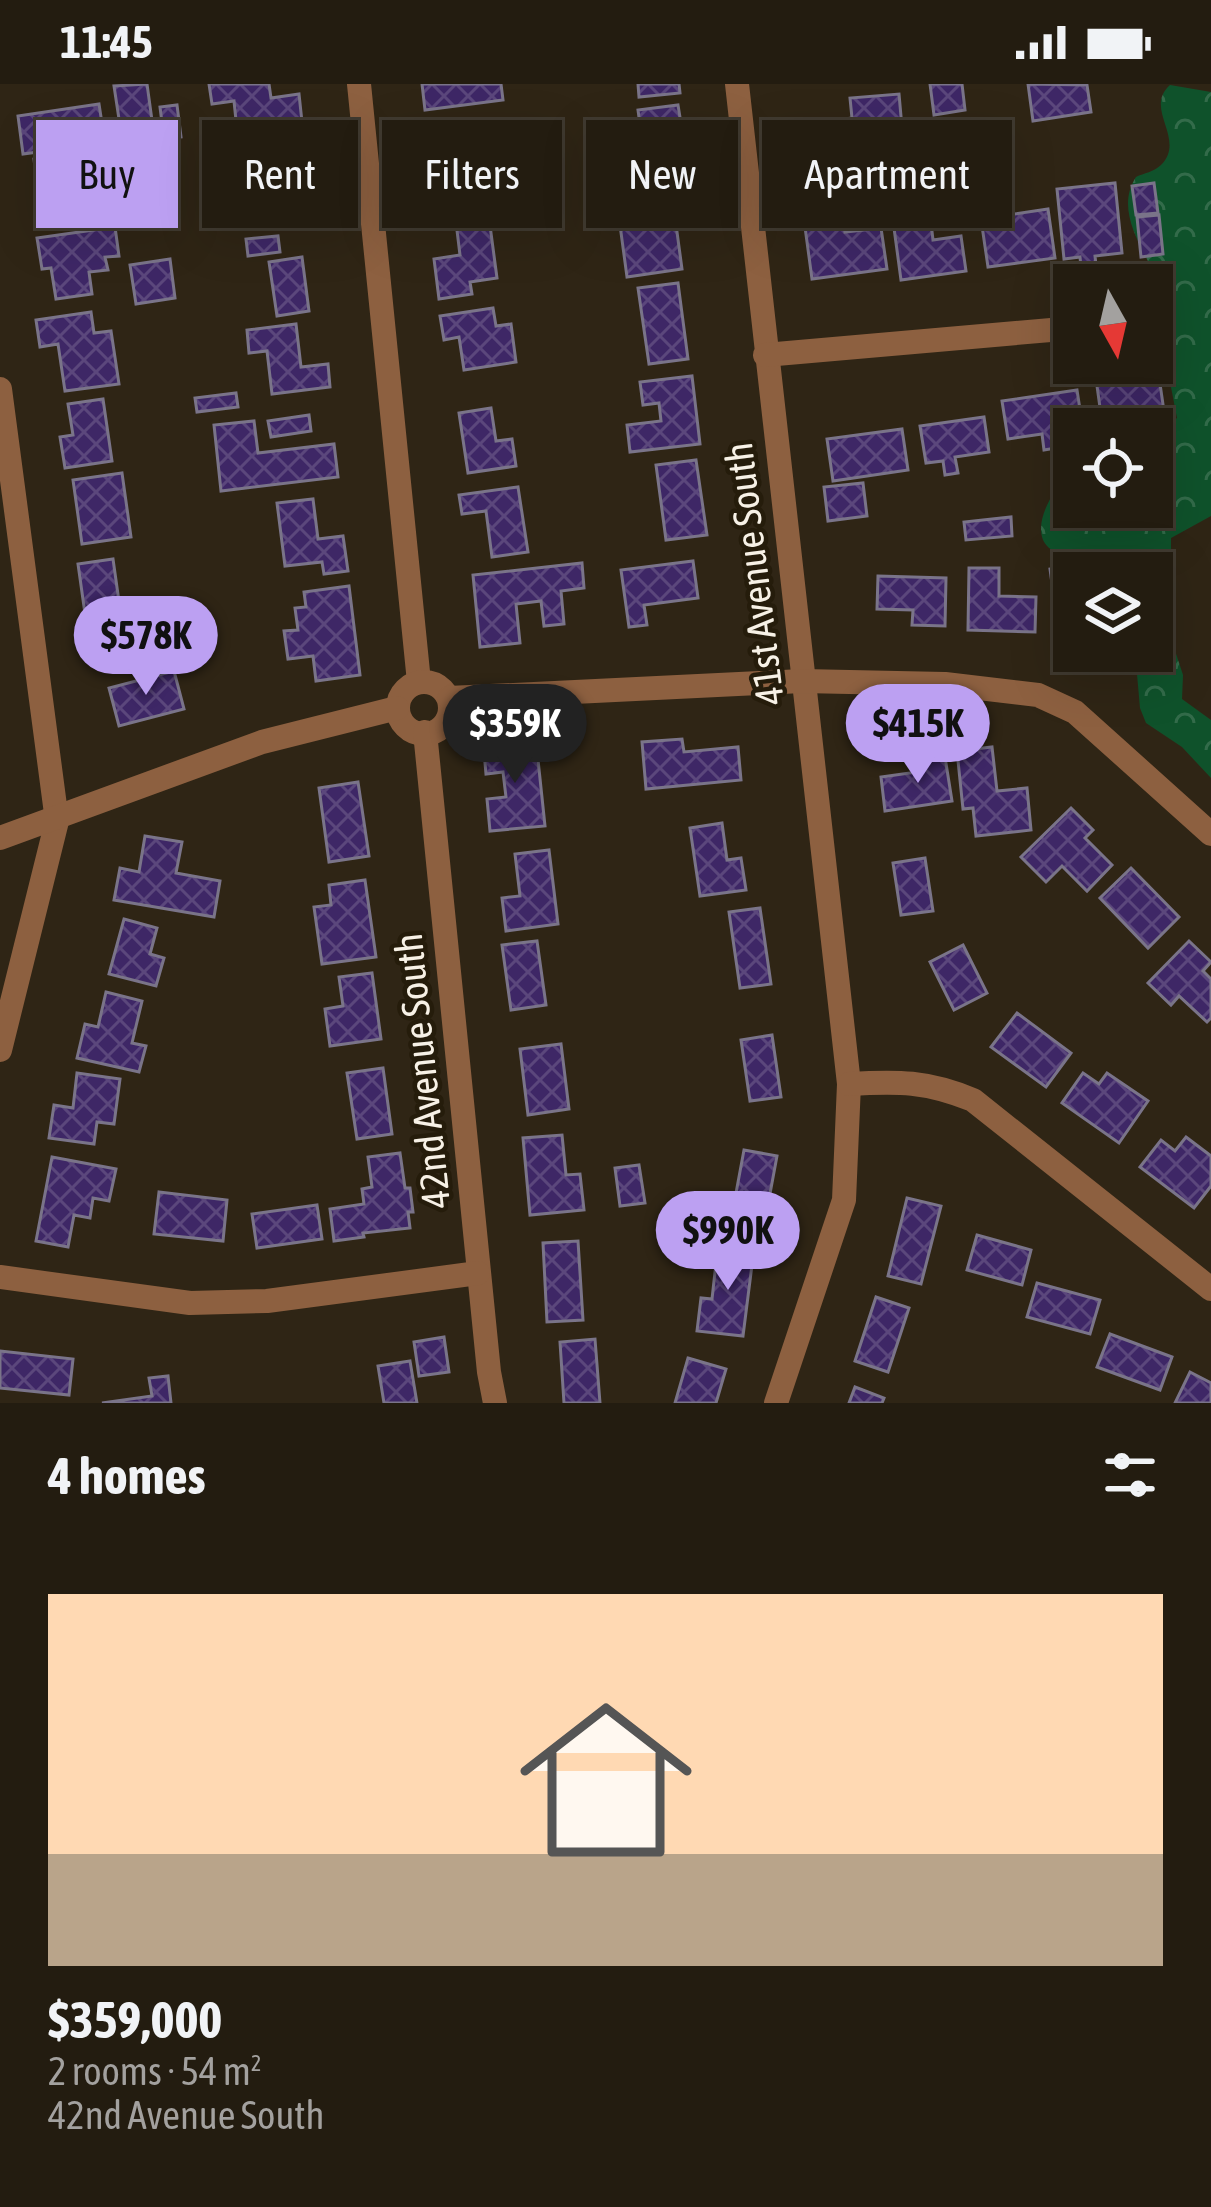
<!DOCTYPE html>
<html lang="en">
<head>
<meta charset="utf-8">
<style>
	:root { --surface:#231c10; --page:#2b2519; --text:#f1f3f6; --muted:#a3a19f; --line:#403a30; --accent:#bca0f2 }
	body { margin:0; font-family:"Asap Condensed",sans-serif; background:var(--page); color:var(--text); height:100vh; display:flex; flex-direction:column; font-size:45px; white-space:nowrap }
	* { box-sizing:border-box; margin:0 }
	p { font-size:39px; color:var(--muted) }
	.icon { flex:none; width:66px; height:66px; fill:none; stroke:currentColor; stroke-width:2; stroke-linecap:round; stroke-linejoin:round }
	.map { position:relative; height:1319px; overflow:hidden }
	.drawer { display:flex; flex-direction:column; background:var(--surface); flex:1 }
	.drawer>* { flex:none }
	.hud { position:absolute; left:36px; top:36px; width:1140px; height:108px; display:flex; gap:24px }
	.needle { width:78px; rotate:172deg }
	.buttons { position:absolute; left:1053px; top:180px; display:grid; gap:24px }
	.buttons a { display:grid; place-items:center; width:120px; height:120px; border-radius:0px; background:var(--surface); box-shadow:0 12px 48px #0002,0 0 0 3px var(--line); font-size:60px }
	.price { position:absolute; translate:-50% -102px; padding:0 27px; border-radius:42px; background:var(--accent); color:#111; font-size:39px; line-height:78px; filter:drop-shadow(0 3px 6px #0008) }
	.price::after { content:''; position:absolute; left:50%; top:72px; width:36px; height:27px; margin-left:-18px; background:inherit; clip-path:polygon(0 0,100% 0,50% 100%) }
	.price.on { background:#222; color:#fff }
	ul { padding:0; list-style:none }
	li { display:grid; align-content:center; gap:24px; height:636px; padding:0 48px }
	li+li { border-top:3px solid var(--line) }
	li span { display:grid; place-items:center; height:372px; border-radius:0px; color:#555 }
	li>.icon { margin-inline-start:auto }
	span .icon { width:216px; height:216px; fill:#fffc; stroke-width:1 }
	li b { font-size:51px }
	h2 { display:flex; justify-content:space-between; align-items:center; height:144px; padding:0 48px; font-size:51px }
	.chip { padding:0 42px; border-radius:0px; background:var(--surface); box-shadow:0 12px 48px #0002,0 0 0 3px var(--line); font-size:42px; line-height:108px }
	.chip.on { background:var(--accent); color:#111 }
	.status { display:flex; justify-content:space-between; align-items:center; height:84px; padding:0 60px; background:var(--surface); direction:ltr }
	.status svg { height:33px; fill:currentColor }
	.map>svg:first-child { display:block }
</style>
</head>
<body>
<div class="status"><b>11:45</b><svg viewBox="0 0 49 12"><path d="M0 12V9h3v3zM5 12V6h3v6zM10 12V3h3v9zM15 12V0h3v12zM26 1h20v11H26zM47 4h2v5h-2z"/></svg></div>
<div class="map">
<svg width="1211" height="1319" viewBox="0 0 1211 1319">
	<defs>
		<pattern id="forest-crowns" width="20" height="18" patternUnits="userSpaceOnUse" patternTransform="scale(3)"><rect width="20" height="18" fill="#0f522b"/><path d="M2 6a3 3 0 1 1 6 0M12 15a3 3 0 1 1 6 0" fill="none" stroke="#336b4a"/></pattern>
		<pattern id="building-cross-hatch" width="8" height="8" patternUnits="userSpaceOnUse" patternTransform="scale(3)"><rect width="8" height="8" fill="#3e2766"/><path d="M0 0l8 8M0 8l8-8" fill="none" stroke="#5b477c"/></pattern>
	</defs>
	<rect width="100%" height="100%" fill="#2f2515"/>
	<!-- forest -->
	<path fill="url(#forest-crowns)" d="M1170,1L1211,8V432L1171,454V496L1163,510L1162,527L1183,591L1182,615L1211,636V694L1182,663L1146,639L1140,624L1135,567H1152V489H1114L1095,469C1017,483 1036,420 1074,385V423H1152V355L1177,334C1172,307 1165,276 1163,248C1163,239 1165,229 1164,219C1159,180 1109,135 1136,93C1144,89 1154,88 1161,81C1187,55 1143,25 1170,1Z"/>
	<!-- building -->
	<g fill="url(#building-cross-hatch)" stroke="#7a7489" stroke-width="3">
		<polygon points="147,0 154,51 122,55 114,2"/>
		<polygon points="209,0 269,0 271,14 299,10 302,38 237,46 234,17 212,20"/>
		<polygon points="422,0 501,0 503,16 425,26"/>
		<polygon points="638,0 679,0 680,9 639,13"/>
		<polygon points="930,0 962,0 965,26 934,31"/>
		<polygon points="1028,0 1087,1 1091,28 1033,37"/>
		<polygon points="899,10 904,66 890,67 891,78 856,81 855,69 840,71 837,36 852,34 850,14"/>
		<polygon points="99,20 105,59 23,70 18,32"/>
		<polygon points="177,21 181,53 164,55 160,23"/>
		<polygon points="678,21 683,52 675,53 681,97 648,101 638,26"/>
		<polygon points="501,37 504,68 482,71 488,120 455,124 445,44"/>
		<polygon points="302,58 312,139 278,143 276,124 249,127 245,93 264,91 261,63"/>
		<polygon points="87,69 94,130 41,136 34,75"/>
		<polygon points="444,79 447,110 429,112 425,82"/>
		<polygon points="1115,99 1122,169 1095,172 1096,181 1081,183 1080,173 1064,175 1057,105"/>
		<polygon points="1154,99 1158,129 1136,131 1132,102"/>
		<polygon points="672,111 682,185 627,193 620,141 640,139 637,116"/>
		<polygon points="1048,125 1055,174 988,183 981,135"/>
		<polygon points="1159,131 1163,170 1141,173 1137,133"/>
		<polygon points="489,134 497,194 470,198 472,210 439,215 434,175 460,171 456,138"/>
		<polygon points="843,138 845,148 881,144 887,185 812,195 805,143"/>
		<polygon points="931,139 933,156 961,152 966,187 901,196 894,144"/>
		<polygon points="115,143 119,172 105,173 108,186 89,188 92,210 56,215 51,184 42,185 37,154"/>
		<polygon points="278,152 280,168 248,172 246,155"/>
		<polygon points="302,173 309,227 277,232 269,178"/>
		<polygon points="170,175 175,214 136,220 130,181"/>
		<polygon points="678,199 688,275 649,280 638,204"/>
		<polygon points="493,224 496,242 511,240 516,278 464,286 459,253 444,256 440,232"/>
		<polygon points="91,228 94,249 111,247 119,300 65,307 58,260 40,263 36,236"/>
		<polygon points="296,240 301,283 328,280 330,303 272,310 267,267 249,269 247,246"/>
		<polygon points="692,292 700,360 630,368 627,341 661,337 659,319 643,321 640,298"/>
		<polygon points="1159,293 1166,341 1103,345 1097,302"/>
		<polygon points="1077,306 1083,345 1074,345 1074,361 1044,366 1042,350 1008,355 1002,317"/>
		<polygon points="236,309 238,323 197,328 195,314"/>
		<polygon points="103,315 112,377 65,384 60,353 73,351 68,320"/>
		<polygon points="491,324 496,357 512,355 516,382 468,389 459,329"/>
		<polygon points="309,331 311,347 271,353 268,337"/>
		<polygon points="984,333 989,368 955,373 958,389 945,391 943,377 926,379 920,342"/>
		<polygon points="254,337 258,369 334,360 338,393 221,407 214,341"/>
		<polygon points="902,345 908,386 833,397 827,355"/>
		<polygon points="696,376 707,451 666,456 656,381"/>
		<polygon points="122,389 131,453 82,460 73,396"/>
		<polygon points="863,399 867,432 828,437 824,403"/>
		<polygon points="518,403 528,468 492,473 486,427 462,430 459,411"/>
		<polygon points="313,415 318,455 343,452 348,487 324,490 322,478 285,482 277,419"/>
		<polygon points="1011,433 1012,452 966,456 964,438"/>
		<polygon points="113,475 123,546 88,551 78,480"/>
		<polygon points="693,477 698,514 644,521 647,541 629,543 621,486"/>
		<polygon points="582,479 584,504 561,507 564,540 544,542 541,517 516,520 520,559 480,563 473,491"/>
		<polygon points="1078,481 1079,489 1074,489 1074,567 1089,570 1062,573 1050,485"/>
		<polygon points="969,484 999,484 999,512 1036,513 1035,548 968,546"/>
		<polygon points="878,492 946,494 945,542 912,541 913,526 877,525"/>
		<polygon points="349,502 360,591 316,597 313,572 288,575 284,547 298,546 295,524 306,523 304,508"/>
		<polygon points="174,587 184,625 119,642 109,604"/>
		<polygon points="521,653 523,668 537,666 545,742 490,747 487,715 506,713 503,688 486,690 483,657"/>
		<polygon points="682,655 684,668 738,663 741,696 646,705 642,658"/>
		<polygon points="992,663 997,707 1027,704 1031,746 976,752 973,724 963,725 957,667"/>
		<polygon points="945,673 952,717 885,727 881,693 917,688 916,677"/>
		<polygon points="358,698 369,772 329,778 319,704"/>
		<polygon points="1071,724 1093,746 1085,754 1112,781 1087,807 1062,782 1046,798 1021,773"/>
		<polygon points="722,739 727,776 741,774 746,806 700,812 690,744"/>
		<polygon points="145,752 182,758 176,789 220,797 214,833 114,816 120,784 139,788"/>
		<polygon points="549,766 558,840 506,847 502,814 520,812 515,770"/>
		<polygon points="925,774 933,827 901,831 893,779"/>
		<polygon points="1131,784 1179,833 1148,864 1100,814"/>
		<polygon points="365,796 376,873 322,880 314,823 331,821 329,801"/>
		<polygon points="760,824 771,900 740,904 729,828"/>
		<polygon points="124,835 157,844 150,870 164,874 156,902 109,890"/>
		<polygon points="537,857 546,921 511,926 502,861"/>
		<polygon points="1189,857 1211,878 1203,887 1211,895 1211,934 1207,938 1179,912 1171,921 1148,899"/>
		<polygon points="963,861 987,909 954,926 930,878"/>
		<polygon points="372,889 381,955 330,962 325,925 343,922 339,893"/>
		<polygon points="106,908 142,917 132,959 146,962 139,988 77,974 85,940 98,943"/>
		<polygon points="1017,929 1071,969 1046,1003 991,963"/>
		<polygon points="772,951 781,1013 750,1017 741,956"/>
		<polygon points="561,960 569,1025 528,1031 520,965"/>
		<polygon points="383,984 392,1050 357,1055 347,989"/>
		<polygon points="77,989 120,995 114,1040 97,1038 94,1060 49,1054 54,1021 73,1024"/>
		<polygon points="1083,989 1099,1000 1107,989 1148,1017 1119,1059 1062,1019"/>
		<polygon points="562,1051 566,1091 580,1090 584,1126 530,1131 523,1054"/>
		<polygon points="1186,1053 1211,1072 1211,1102 1194,1124 1140,1083 1161,1056 1175,1067"/>
		<polygon points="744,1066 777,1072 764,1142 731,1136"/>
		<polygon points="400,1069 405,1104 410,1104 413,1128 408,1128 410,1144 363,1149 364,1153 334,1157 330,1125 364,1120 362,1105 372,1103 368,1073"/>
		<polygon points="52,1073 116,1085 109,1117 93,1114 90,1134 74,1131 68,1163 36,1157"/>
		<polygon points="639,1081 645,1119 620,1122 615,1084"/>
		<polygon points="159,1108 227,1116 223,1157 154,1150"/>
		<polygon points="907,1114 941,1122 921,1200 888,1192"/>
		<polygon points="317,1121 322,1155 257,1164 252,1130"/>
		<polygon points="977,1151 1031,1166 1022,1201 967,1186"/>
		<polygon points="578,1157 583,1236 547,1238 543,1159"/>
		<polygon points="718,1161 754,1165 743,1252 697,1247 701,1214 712,1215"/>
		<polygon points="1037,1199 1100,1216 1090,1250 1027,1233"/>
		<polygon points="876,1213 909,1224 888,1288 855,1277"/>
		<polygon points="1110,1250 1172,1273 1160,1306 1097,1283"/>
		<polygon points="444,1253 449,1288 419,1292 414,1258"/>
		<polygon points="595,1255 600,1319 564,1319 560,1258"/>
		<polygon points="0,1267 73,1275 69,1311 0,1304"/>
		<polygon points="688,1274 726,1285 716,1319 675,1319"/>
		<polygon points="410,1277 417,1319 384,1319 378,1282"/>
		<polygon points="1190,1288 1211,1299 1211,1319 1175,1319"/>
		<polygon points="168,1292 171,1319 102,1319 152,1312 149,1294"/>
		<polygon points="855,1303 884,1314 882,1319 849,1319"/>
	</g>
	<g fill="none" stroke-linecap="round" stroke-linejoin="round">
		<!-- minor -->
		<g stroke="#8d6040" stroke-width="24">
			<polyline points="359,0 419,598"/>
			<polyline points="737,0 849,1000 844,1116 776,1319"/>
			<polyline points="1152,237 1155,237"/>
			<polyline points="765,271 1074,244"/>
			<polyline points="0,305 57,737 0,966"/>
			<circle cx="424" cy="624" r="26"/>
			<polyline points="449,614 802,597 945,600 1038,611 1075,628 1211,750"/>
			<polyline points="425,648 489,1288 495,1319"/>
			<polyline points="0,754 262,658 397,624"/>
			<path d="M849,1000C898,997 927,997 973,1016L1211,1205"/>
			<polyline points="0,1193 190,1219 267,1217 478,1189"/>
		</g>
	</g>
	<g text-anchor="middle" dominant-baseline="central" stroke-width="9" stroke-linejoin="round" paint-order="stroke">
		<!-- street labels -->
		<g font-size="39" fill="#f7f1e6" stroke="#251c0b">
			<text transform="translate(754 490) rotate(-97)">41st Avenue South</text>
			<text transform="translate(422 987) rotate(-96)">42nd Avenue South</text>
		</g>
	</g>
</svg>
<div class="buttons">
<a><svg class="needle" viewBox="-14 -14 28 28"><path d="M0-13l5 13h-10z" fill="#e53935"/><path d="M0 13l5-13h-10z" fill="#a3a19f"/></svg></a>
<a><svg class="icon" aria-label="locate" viewBox="0 0 24 24"><circle cx="12" cy="12" r="6"/><path d="M12 2v4M12 18v4M2 12h4M18 12h4"/></svg></a>
<a><svg class="icon" aria-label="layers" viewBox="0 0 24 24"><path d="M12 4l9 5-9 5-9-5zM3 14l9 5 9-5"/></svg></a>
</div>
<b class="price" style="left:146px;top:614px">$578K</b>
<b class="price on" style="left:515px;top:702px">$359K</b>
<b class="price" style="left:918px;top:702px">$415K</b>
<b class="price" style="left:728px;top:1209px">$990K</b>
<div class="hud">
<a class="chip on">Buy</a>
<a class="chip">Rent</a>
<a class="chip">Filters</a>
<a class="chip">New</a>
<a class="chip">Apartment</a>
</div>
</div>
<section class="drawer">
<h2>4 homes<svg class="icon" aria-label="filters" viewBox="0 0 24 24"><path d="M4 7h16M4 17h16"/><circle cx="9" cy="7" r="2"/><circle cx="15" cy="17" r="2"/></svg></h2>
<ul>
<li><span style="background:linear-gradient(#ffd9b3 70%,#b9a48a 0)"><svg class="icon" aria-label="home" viewBox="0 0 24 24"><path d="M3 11l9-7 9 7M6 9v11h12V9"/></svg></span><div><b>$359,000</b><p>2 rooms · 54 m²</p><p>42nd Avenue South</p></div></li>
</ul>
</section>
</body>
</html>
